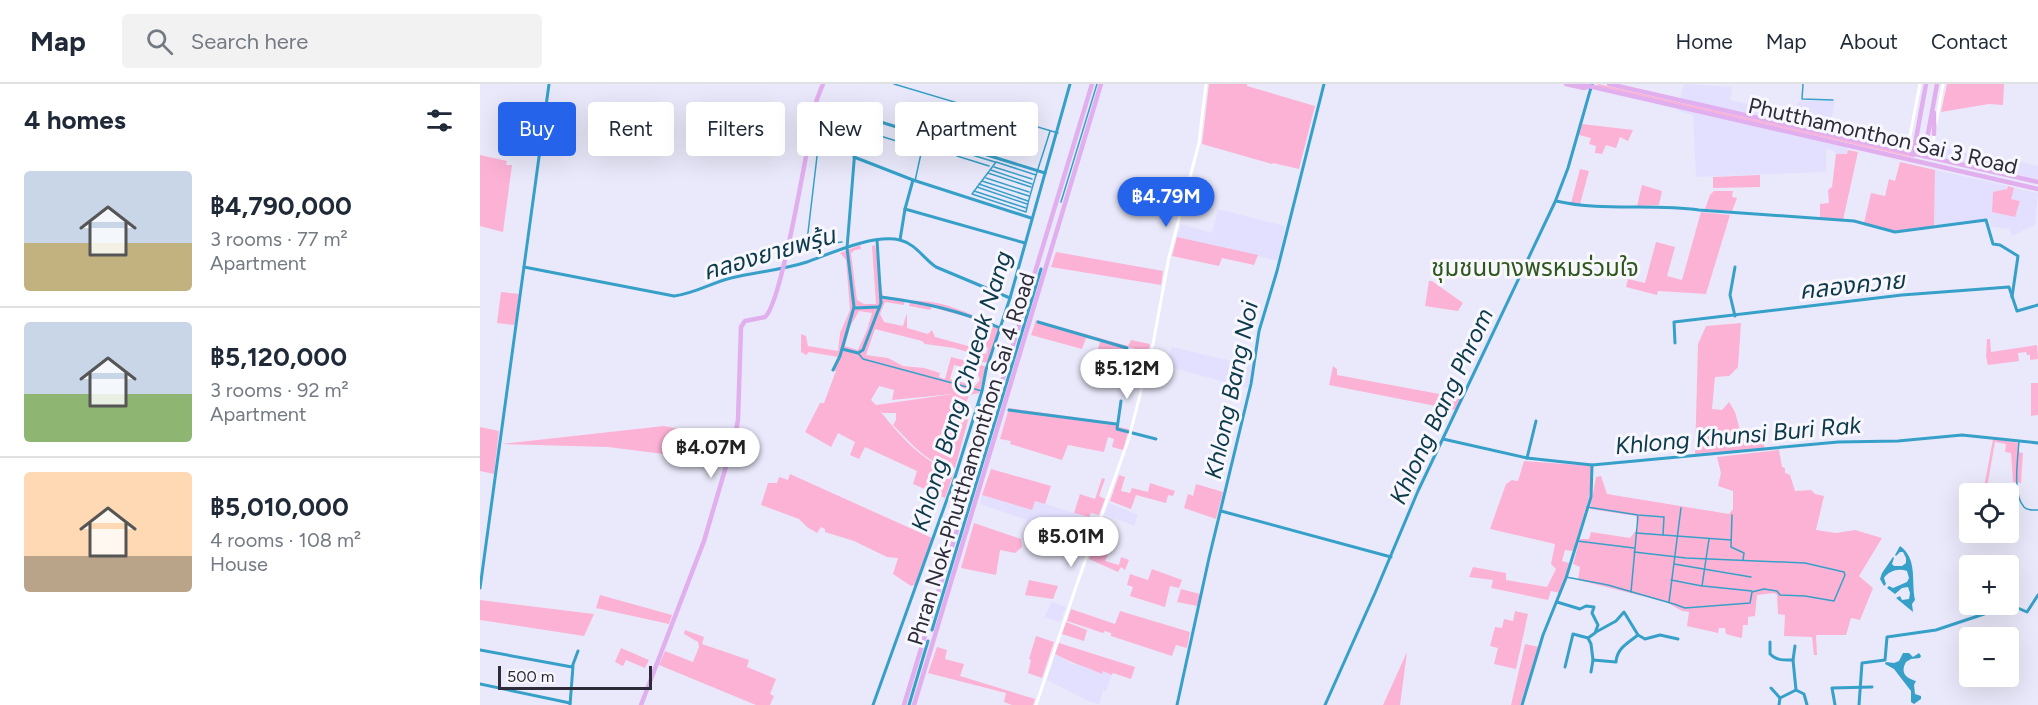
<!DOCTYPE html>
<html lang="en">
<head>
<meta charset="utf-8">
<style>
	:root { --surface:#fff; --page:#f2f2f3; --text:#1f2937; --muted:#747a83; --line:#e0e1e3; --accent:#2563eb }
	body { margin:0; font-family:Figtree,"Noto Sans Thai",sans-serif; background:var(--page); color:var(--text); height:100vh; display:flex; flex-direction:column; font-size:22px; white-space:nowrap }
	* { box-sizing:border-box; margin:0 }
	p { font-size:20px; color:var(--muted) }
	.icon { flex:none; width:33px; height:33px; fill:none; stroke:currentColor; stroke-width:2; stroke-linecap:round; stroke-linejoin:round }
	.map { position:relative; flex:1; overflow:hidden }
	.drawer { display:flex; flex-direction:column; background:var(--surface); width:480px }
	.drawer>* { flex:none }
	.guide { position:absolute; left:18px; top:18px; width:570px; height:54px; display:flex; gap:12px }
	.tools { position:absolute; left:1479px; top:399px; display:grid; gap:12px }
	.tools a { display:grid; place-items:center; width:60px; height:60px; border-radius:6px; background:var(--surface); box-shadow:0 6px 24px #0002; font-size:30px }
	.scale { position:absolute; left:18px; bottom:15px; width:154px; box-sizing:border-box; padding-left:6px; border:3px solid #2c2b37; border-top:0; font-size:16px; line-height:21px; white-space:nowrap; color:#2c2b37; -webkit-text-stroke:4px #f8f7fe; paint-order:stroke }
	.price { position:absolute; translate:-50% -51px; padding:0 14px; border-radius:21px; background:#fff; color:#222; font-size:20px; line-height:39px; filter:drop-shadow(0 2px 3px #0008) }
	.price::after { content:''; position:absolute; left:50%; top:36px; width:18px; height:14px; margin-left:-9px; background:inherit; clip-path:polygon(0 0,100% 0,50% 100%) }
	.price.current { background:var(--accent); color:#fff }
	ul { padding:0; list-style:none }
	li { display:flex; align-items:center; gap:18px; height:150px; padding:0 24px }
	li+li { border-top:2px solid var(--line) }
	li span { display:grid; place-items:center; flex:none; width:168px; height:120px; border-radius:6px; color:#555 }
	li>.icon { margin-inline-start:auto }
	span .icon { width:72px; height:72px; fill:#fffc; stroke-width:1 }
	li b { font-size:26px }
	h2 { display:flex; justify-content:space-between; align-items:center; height:72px; padding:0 24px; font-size:26px }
	.pill { padding:0 21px; border-radius:6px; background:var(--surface); box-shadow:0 6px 24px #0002; font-size:21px; line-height:54px }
	.pill.current { background:var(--accent); color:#fff }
	header { display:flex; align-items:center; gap:36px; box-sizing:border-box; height:84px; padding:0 30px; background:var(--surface); border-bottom:2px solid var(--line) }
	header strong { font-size:28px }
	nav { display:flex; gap:33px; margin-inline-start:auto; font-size:21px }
	.search { width:420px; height:54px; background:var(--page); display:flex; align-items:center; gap:15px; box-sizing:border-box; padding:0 21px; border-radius:6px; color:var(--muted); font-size:22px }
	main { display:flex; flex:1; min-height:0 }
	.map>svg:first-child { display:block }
</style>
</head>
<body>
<header>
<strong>Map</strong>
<div class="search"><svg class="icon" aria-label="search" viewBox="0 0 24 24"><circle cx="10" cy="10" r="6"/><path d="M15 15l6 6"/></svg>Search here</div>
<nav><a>Home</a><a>Map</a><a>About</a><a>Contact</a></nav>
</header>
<main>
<section class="drawer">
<h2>4 homes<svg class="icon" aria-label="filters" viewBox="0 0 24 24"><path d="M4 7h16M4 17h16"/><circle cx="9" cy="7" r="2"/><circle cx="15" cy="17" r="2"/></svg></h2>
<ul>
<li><span style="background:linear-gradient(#c9d6e8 60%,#c2b280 0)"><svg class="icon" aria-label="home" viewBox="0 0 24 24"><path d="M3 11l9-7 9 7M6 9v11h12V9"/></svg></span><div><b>฿4,790,000</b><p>3 rooms · 77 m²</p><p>Apartment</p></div></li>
<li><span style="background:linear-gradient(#c9d6e8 60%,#8fb573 0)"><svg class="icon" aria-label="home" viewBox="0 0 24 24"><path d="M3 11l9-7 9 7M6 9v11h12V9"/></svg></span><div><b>฿5,120,000</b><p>3 rooms · 92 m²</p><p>Apartment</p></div></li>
<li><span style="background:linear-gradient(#ffd9b3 70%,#b9a48a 0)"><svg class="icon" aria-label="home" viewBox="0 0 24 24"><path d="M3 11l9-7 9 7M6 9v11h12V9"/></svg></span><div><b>฿5,010,000</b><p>4 rooms · 108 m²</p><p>House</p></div></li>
</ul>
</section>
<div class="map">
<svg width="1558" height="621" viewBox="0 0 1558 621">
	<rect width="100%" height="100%" fill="#eae9fb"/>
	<!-- built -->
	<g fill="#e2e0fe">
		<polygon points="1206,0 1252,3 1250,16 1315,31 1318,17 1355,17 1347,59 1368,63 1367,70 1356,70 1353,66 1346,65 1346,88 1216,93 1213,31 1198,27 1203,2"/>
		<polygon points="1464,64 1500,72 1501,69 1558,82 1558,92 1557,95 1462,74"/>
		<polygon points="1455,86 1528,102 1512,128 1535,133 1540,117 1531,115 1534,104 1558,109 1555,141 1532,152 1530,145 1511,143 1510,137 1512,135 1454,142"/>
		<polygon points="738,125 805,142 798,177 697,153 701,140 732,149"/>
		<polygon points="692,263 772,282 768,304 671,278 673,267 690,271"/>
		<polygon points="502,411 551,426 555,417 617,436 606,465 596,460 591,471 541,455 547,436 500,420"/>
		<polygon points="629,419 658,431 654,442 625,430"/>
		<polygon points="572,518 586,523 580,538 564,533"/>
		<polygon points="575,570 592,580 602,581 622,589 623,587 632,591 626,607 623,606 619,620 608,617 567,596"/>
	</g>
	<!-- green -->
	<g fill="#fcb2d5" fill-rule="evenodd">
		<polygon points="729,0 767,0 767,2 835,22 819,85 793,79 792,80 722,60"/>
		<polygon points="1118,0 1431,71 1431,73 1117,2"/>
		<polygon points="1467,0 1524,0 1523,21 1509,20 1461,28"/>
		<polygon points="1102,40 1153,46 1148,57 1140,53 1136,64 1126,61 1122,70 1115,69 1116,62 1109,60 1111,54 1099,51"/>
		<polygon points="1368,66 1378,68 1363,136 1340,134 1340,120 1349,119 1348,106 1352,103 1356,70 1367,70"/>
		<polygon points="0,71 27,77 26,81 32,81 23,148 0,142"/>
		<polygon points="1420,78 1455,86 1454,142 1415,147 1384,139 1391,109 1405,112 1409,95 1415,97"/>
		<polygon points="1100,85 1109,87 1100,120 1091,119"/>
		<polygon points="1280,91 1280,103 1233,104 1233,93"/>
		<polygon points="1162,101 1182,107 1179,121 1157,122"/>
		<polygon points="1528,102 1534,104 1531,115 1540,117 1535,133 1512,128 1513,108 1527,105"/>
		<polygon points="1234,107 1253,107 1252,113 1257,114 1252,127 1225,125 1230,111"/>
		<polygon points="1221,128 1250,131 1226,210 1178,207 1177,211 1146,203 1148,195 1165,199 1176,158 1195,163 1187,192 1202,196"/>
		<polygon points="697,153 778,171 774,181 742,174 739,182 692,172"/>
		<path d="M380,161L381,165L375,166L371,169L377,216L384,220H396L392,162L395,161L403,212L425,215L424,221L405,218L400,230L404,238L423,242L427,229V244L448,250L452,246L455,253L499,265V269L506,270L508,264L505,263L512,244L487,233L458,225V223L453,222L450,226L429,222L430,217C460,214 492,231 519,242L520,246L508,279L503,278L501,281L507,283L499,309L489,311L485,322H492L475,384C451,384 429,357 413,341L416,336V329H403L400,327C421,353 442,377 474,389L465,414L433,400L437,387L385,363L379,375L370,371L375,358L358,349L351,363L325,348L340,319H344L356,287L352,286L358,273L329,268L326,271L321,268V250L326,252L328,262L358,267L360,249L370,226L366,176L360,169ZM379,227L392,229L387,246L378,266L365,262L370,243ZM395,245L442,257L445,260L474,264L501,272L498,290L500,296L495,302L470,295L474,281L483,283L495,279L471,273L465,295L459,293L460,289L444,284L423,282L408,274L386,271ZM399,302L414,306L412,316L473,310L396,321L391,316Z"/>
		<polygon points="576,168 683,187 681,201 571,183"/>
		<polygon points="949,197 952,197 983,219 978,227 945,222"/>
		<polygon points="21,208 39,210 35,241 17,239"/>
		<polygon points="556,236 648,262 651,256 670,260 668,268 648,263 644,277 642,276 617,269 620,257 606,254 602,265 551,251"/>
		<polygon points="1261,239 1258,283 1249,292 1235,293 1232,325 1242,326 1249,318 1255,328 1261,350 1282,351 1285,366 1215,371 1218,260 1226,242"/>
		<polygon points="1507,255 1510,255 1511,268 1557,261 1558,275 1550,276 1550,271 1547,271 1546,268 1538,269 1539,277 1508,281 1506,273"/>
		<polygon points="853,282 857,285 857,291 981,314 976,326 849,301"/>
		<polygon points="1551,299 1558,299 1558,331 1551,332"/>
		<polygon points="529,324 638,339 638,343 649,345 643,366 632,363 634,355 628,353 624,368 588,361 582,376 530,360 531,357 520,355"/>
		<polygon points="184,342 214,348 207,373 128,363 21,360"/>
		<polygon points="0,343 19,347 14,390 0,387"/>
		<polygon points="1513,355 1539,359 1539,368 1543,369 1541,399 1533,398 1531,369 1525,368 1526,360 1515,358 1506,409 1503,409"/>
		<polygon points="1299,366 1302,383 1305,384 1305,389 1310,391 1315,407 1331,406 1335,410 1344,412 1336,446 1356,449 1375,446 1402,454 1379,492 1393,504 1380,536 1371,534 1366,551 1336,551 1337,571 1334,571 1332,553 1304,552 1305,531 1298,530 1297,511 1294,509 1277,511 1275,532 1268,533 1268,541 1263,541 1262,553 1261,554 1246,550 1245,544 1239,544 1238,549 1207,542 1209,528 1202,527 1186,518 1098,496 1100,483 1093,480 1100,455 1109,455 1111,448 1150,454 1158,444 1156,432 1110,425 1116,393 1121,392 1127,410 1249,430 1253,425 1253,407 1238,402 1241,389 1237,373"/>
		<polygon points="1044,377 1113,382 1109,413 1093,467 1085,466 1082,477 1089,479 1080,509 1071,507 1068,516 1011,504 1013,496 989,493 993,483 1026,489 1026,496 1067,503 1076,485 1071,480 1075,460 1010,445 1026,400 1032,396 1038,397"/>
		<polygon points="511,385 571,402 565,420 555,417 552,426 502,411"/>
		<polygon points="310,390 452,454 435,501 431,502 413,490 418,474 407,473 374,457 345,448 345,445 341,443 337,449 327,443 319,435 281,421 288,399 297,399 299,393 308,396"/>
		<polygon points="639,391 645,393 641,407 650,409 652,404 668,408 670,399 695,407 693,412 688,411 686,419 656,411 651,425 630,417"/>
		<polygon points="622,394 625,395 619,412 625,415 619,431 611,429 609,433 594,429 600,410 615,415"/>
		<polygon points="716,400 743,408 736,435 704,424 708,410 713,412"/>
		<polygon points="494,439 541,455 542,463 535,469 520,466 516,491 481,484"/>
		<polygon points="613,462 629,468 625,477 639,481 641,473 649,476 645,486 641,483 638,488 609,475"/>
		<polygon points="672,485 702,496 699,504 690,502 685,523 650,512 653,503 647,501 650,490 668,496"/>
		<polygon points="549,496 578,502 573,515 545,511"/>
		<polygon points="701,505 720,510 717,522 697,518"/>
		<polygon points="120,511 192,531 189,540 116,524"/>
		<polygon points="0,516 114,530 104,552 0,536"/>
		<polygon points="591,525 635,540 640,527 710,548 707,564 696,561 692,572 631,552 631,549 625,547 623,549 587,537"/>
		<polygon points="1035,527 1048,530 1036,585 1014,580 1018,564 1010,562 1015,543 1022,544 1024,535 1033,537"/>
		<polygon points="586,538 607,546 604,557 582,550"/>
		<polygon points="205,546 224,553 222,560 269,576 267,583 296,595 290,610 294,612 290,621 276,621 179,581 185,567 213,578 219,563 218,558 204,550"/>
		<polygon points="556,552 574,558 562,594 548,589 551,576 549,575"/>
		<path d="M579,559L655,583L651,595L633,589L632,591L623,587L622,590C605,582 591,579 575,570Z"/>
		<polygon points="1045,560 1059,563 1040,621 1031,621"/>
		<polygon points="457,563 467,566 465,575 484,580 480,592 555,615 553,621 532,621 524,618 526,609 448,589"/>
		<polygon points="141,564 169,576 165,584 146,576 143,582 135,578"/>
		<polygon points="927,568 920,621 903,621"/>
	</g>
	<!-- water -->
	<g fill="#36a0c9">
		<path d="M1420,462C1438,475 1431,497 1435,516L1432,520L1433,528L1416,514L1420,512L1422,516L1429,515L1430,509L1428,503L1422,504L1415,510L1407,504L1409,502L1413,504L1427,498L1429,494L1427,487C1418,484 1409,487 1404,494L1406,500L1404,502L1400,495L1402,489L1413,473L1414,474L1412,480L1414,482H1422L1426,479V474L1423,468H1420L1416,472L1415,471Z"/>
		<path d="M1423,569H1429L1433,573L1439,569L1441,572L1440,574L1431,575L1426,578C1420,589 1426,594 1436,597L1434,601L1435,610L1441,612V615L1434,620L1431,618V607L1414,585L1405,580L1406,578L1414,579L1419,577Z"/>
	</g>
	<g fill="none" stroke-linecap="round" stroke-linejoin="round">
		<!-- stream -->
		<g stroke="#36a0c9" stroke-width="1.5">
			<polyline points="414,0 578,49"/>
			<polyline points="1323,0 1322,15 1353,16"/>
			<polyline points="394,50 442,65 435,97"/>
			<polyline points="509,82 477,72 479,67 515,78"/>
			<polyline points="514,83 552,95"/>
			<polyline points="511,86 552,100"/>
			<polyline points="508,89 551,103"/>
			<path d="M556,91L516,78L492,110L546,128C552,100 562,74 570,47"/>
			<polyline points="506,94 549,108"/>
			<polyline points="502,97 549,112"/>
			<polyline points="499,100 548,117"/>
			<polyline points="497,103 547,120"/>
			<polyline points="494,107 546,124"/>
			<polyline points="581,118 617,0"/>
			<polyline points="362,158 328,162 327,157 342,30 374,34"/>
			<polyline points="378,269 383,275 502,307"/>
			<path d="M1539,357C1538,374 1532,410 1544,423C1548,427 1553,426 1558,426"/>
			<polyline points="1107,423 1158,431 1184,433 1183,451"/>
			<polyline points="1252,431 1251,463 1264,469 1263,476"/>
			<polyline points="1156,449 1251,456"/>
			<polyline points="1097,457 1154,464"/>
			<polyline points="1194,480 1271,493"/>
			<polyline points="1086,493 1128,501 1194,520 1205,524 1270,519 1272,508 1284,505 1297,507 1300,511 1325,512 1354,517 1365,491 1364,488 1325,479 1206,474 1154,468"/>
			<polyline points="1191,496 1222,502 1229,455"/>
			<polyline points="1223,502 1272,507"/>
			<polyline points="1151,508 1158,432"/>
			<polyline points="1189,518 1201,424"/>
		</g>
		<!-- canal -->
		<g stroke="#36a0c9" stroke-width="3">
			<polyline points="391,35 565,89"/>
			<polyline points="374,73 433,96 551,134"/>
			<path d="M1076,117C1123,128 1172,119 1219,126L1374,137L1415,148L1506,136L1513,160L1520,161L1538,172L1532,213"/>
			<polyline points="425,125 545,159"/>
			<polyline points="420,156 425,125 433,96"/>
			<path d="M44,183L194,212C214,210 231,199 251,194C276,188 302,186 327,178C352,169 393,150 420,156C436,160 443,174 456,183L530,214"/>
			<path d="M401,213C445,219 479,226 520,244"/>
			<polyline points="374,224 399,223"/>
			<polyline points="1255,232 1250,211 1255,183"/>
			<polyline points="558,238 647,264"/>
			<polyline points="1195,259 1194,238 1422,211 1529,203 1537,227 1558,221"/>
			<polyline points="362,265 378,269 383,266 401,219 397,156"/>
			<polyline points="353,286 360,272 374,223 367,164 377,41"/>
			<polyline points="641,317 637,345 676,355"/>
			<polyline points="498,321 509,323"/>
			<polyline points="529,326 636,340"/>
			<polyline points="963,355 1047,374 1112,381 1358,358 1418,357 1482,351 1558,359"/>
			<polyline points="1047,374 1056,337"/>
			<polyline points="741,427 911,473"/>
			<polyline points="0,504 69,0"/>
			<polyline points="1077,518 1100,525 1106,522 1114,523 1112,529 1118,541 1115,549 1108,554 1093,550 1085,583"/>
			<polyline points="452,546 561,185"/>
			<polyline points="1116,548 1136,537 1144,528 1158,551 1165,555 1180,551 1198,555"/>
			<polyline points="1108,554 1111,560 1113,576"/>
			<path d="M1290,558V570C1297,577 1304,576 1313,576L1316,606"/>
			<polyline points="0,566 92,583 98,567"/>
			<polyline points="1313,576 1315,562"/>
			<path d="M1111,588L1113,576L1136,578C1137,564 1148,559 1158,551"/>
			<polyline points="0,600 90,619"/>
			<polyline points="1291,604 1300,614 1316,606 1324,610 1327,621"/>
			<polyline points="90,621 93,582"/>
			<polyline points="393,621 475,393 502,307 506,286 530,214 590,0"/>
			<polyline points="429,621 448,557"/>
			<polyline points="697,621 729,474 771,300 779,247 797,187 844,0"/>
			<polyline points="845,621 895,509 938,407 1075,118 1088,84 1112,0"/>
			<polyline points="1042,621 1063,551 1086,494 1111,413 1112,381"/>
			<polyline points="1299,621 1300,614"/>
			<polyline points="1355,621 1352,604 1392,603"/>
			<polyline points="1379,621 1382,579 1405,576 1407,553 1456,546 1531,521 1547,528 1558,511"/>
		</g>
		<!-- minor -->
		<g stroke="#fff" stroke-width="3">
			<polyline points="1456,39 1463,0"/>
			<polyline points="1454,49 1453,69 1460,74"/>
			<polyline points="1417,64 1423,63 1429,57 1440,0"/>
			<polyline points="556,621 597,500 649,354 673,260 689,173 719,59 726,0"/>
		</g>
		<!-- major -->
		<g stroke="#e2afee" stroke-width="4.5">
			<polyline points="1086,0 1104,4 1107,3"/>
			<polyline points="1100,0 1558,105"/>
			<polyline points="1129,0 1558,98"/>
			<polyline points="1454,50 1454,29"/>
			<polyline points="1433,71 1446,0"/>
			<polyline points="1444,72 1457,0"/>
			<path d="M161,621L224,457L255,352L258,336L261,243L265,237L285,233C303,218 329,49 337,15L343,0"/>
			<polyline points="424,621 612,0"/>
			<polyline points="434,621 621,0"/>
		</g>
	</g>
	<g text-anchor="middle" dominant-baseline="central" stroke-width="6" stroke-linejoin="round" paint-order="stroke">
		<!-- street labels -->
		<g font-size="22" fill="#2c2b37" stroke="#f8f7fe">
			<text transform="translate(1403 52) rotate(13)">Phutthamonthon Sai 3 Road</text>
			<text transform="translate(491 375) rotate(-73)">Phran Nok-Phutthamonthon Sai 4 Road</text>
		</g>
		<!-- water labels -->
		<g font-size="24" font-style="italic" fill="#0c3a4b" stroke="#f8f7fe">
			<text transform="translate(289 169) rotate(-16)">คลองยายพรุ้น</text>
			<text transform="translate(1372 201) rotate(-6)">คลองควาย</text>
			<text transform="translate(751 306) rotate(-78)">Khlong Bang Noi</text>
			<text transform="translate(481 307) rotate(-73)">Khlong Bang Chueak Nang</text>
			<text transform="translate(961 322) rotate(-65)">Khlong Bang Phrom</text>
			<text transform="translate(1258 351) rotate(-5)">Khlong Khunsi Buri Rak</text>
		</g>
		<!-- neighbourhood labels -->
		<g font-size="24" fill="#2e571c" stroke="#f8f7fe">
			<text x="1055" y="183">ชุมชนบางพรหมร่วมใจ</text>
		</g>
	</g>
</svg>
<div class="tools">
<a><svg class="icon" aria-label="locate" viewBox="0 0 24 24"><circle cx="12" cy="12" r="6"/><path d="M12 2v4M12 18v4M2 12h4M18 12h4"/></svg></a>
<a>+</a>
<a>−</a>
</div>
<div class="scale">500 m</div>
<b class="price current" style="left:686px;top:144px">฿4.79M</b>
<b class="price" style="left:647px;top:316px">฿5.12M</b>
<b class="price" style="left:231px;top:395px">฿4.07M</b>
<b class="price" style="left:591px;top:484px">฿5.01M</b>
<div class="guide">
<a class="pill current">Buy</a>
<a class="pill">Rent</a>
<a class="pill">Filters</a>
<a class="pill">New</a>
<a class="pill">Apartment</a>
</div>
</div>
</main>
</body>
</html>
